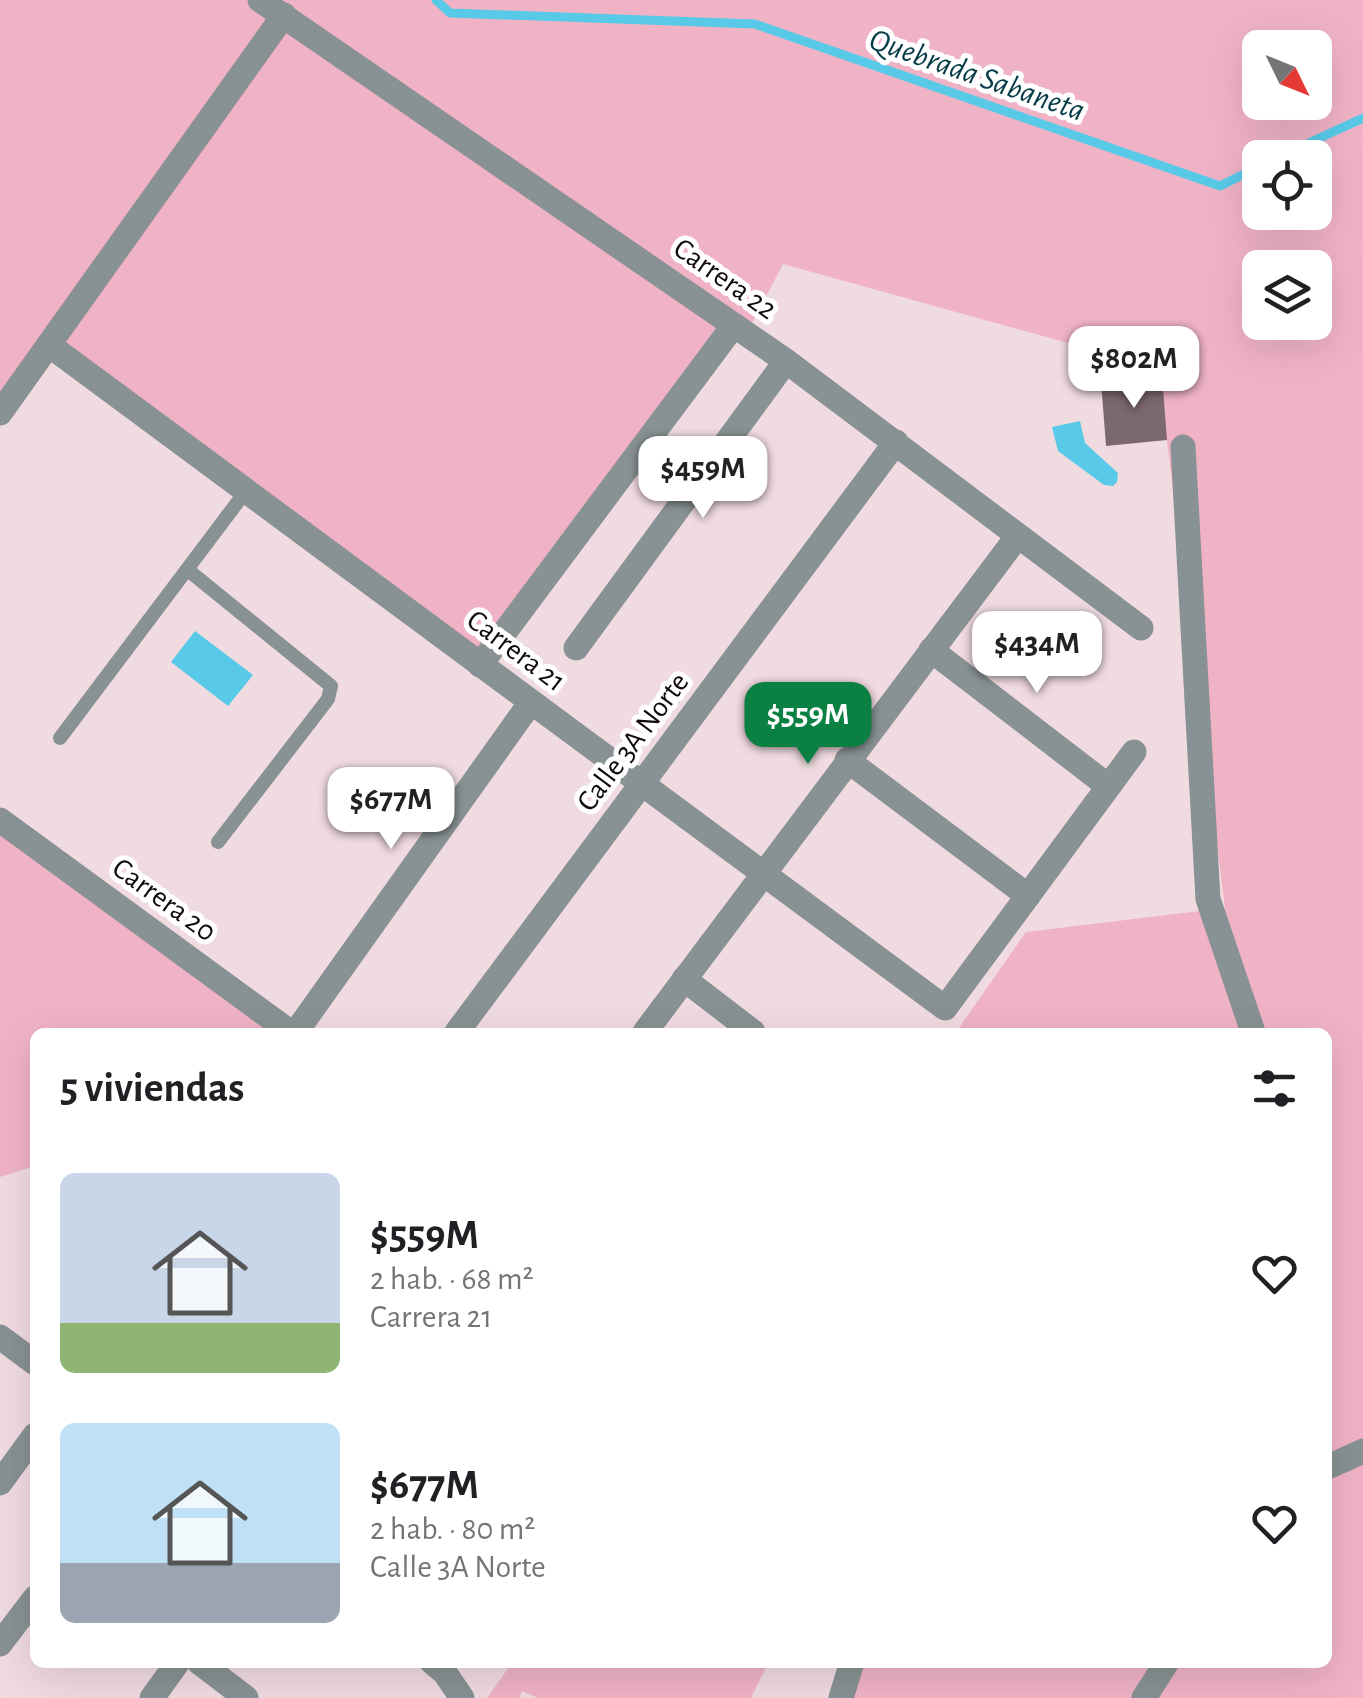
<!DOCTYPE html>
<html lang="es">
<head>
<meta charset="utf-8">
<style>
	:root { --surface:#fff; --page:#f6f6f6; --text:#202124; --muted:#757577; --accent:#0b8043 }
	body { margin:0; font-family:"Alegreya Sans",sans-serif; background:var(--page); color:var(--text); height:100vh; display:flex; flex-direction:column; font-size:38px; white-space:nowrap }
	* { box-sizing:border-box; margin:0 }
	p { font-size:32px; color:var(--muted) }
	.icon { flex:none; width:55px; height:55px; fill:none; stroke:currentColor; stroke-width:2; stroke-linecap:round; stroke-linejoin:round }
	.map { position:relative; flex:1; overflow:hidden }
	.drawer { position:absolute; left:30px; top:1028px; width:1302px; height:640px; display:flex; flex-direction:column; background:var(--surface); border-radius:15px; box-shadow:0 10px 40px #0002 }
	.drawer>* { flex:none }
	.needle { width:65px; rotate:133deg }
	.controls { position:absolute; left:1242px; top:30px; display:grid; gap:20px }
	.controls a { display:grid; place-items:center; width:90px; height:90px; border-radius:15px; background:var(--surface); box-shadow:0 10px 40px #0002; font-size:50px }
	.price { position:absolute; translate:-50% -85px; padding:0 22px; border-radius:20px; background:#fff; color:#222; font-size:32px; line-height:65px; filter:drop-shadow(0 2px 5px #0008) }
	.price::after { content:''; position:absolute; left:50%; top:60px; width:30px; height:22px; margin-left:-15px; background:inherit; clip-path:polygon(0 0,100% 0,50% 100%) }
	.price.current { background:var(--accent); color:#fff }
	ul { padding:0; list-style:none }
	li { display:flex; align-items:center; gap:30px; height:250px; padding:0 30px }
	li span { display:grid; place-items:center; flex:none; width:280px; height:200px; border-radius:15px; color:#555 }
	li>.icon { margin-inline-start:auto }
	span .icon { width:120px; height:120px; fill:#fffc; stroke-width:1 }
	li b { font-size:42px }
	h2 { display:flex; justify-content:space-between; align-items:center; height:120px; padding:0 30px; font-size:42px }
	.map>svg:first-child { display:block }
</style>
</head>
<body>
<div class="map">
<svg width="1363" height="1698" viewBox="0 0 1363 1698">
	<rect width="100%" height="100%" fill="#f0dbe1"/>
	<!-- green -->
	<g fill="#f0b3c6" fill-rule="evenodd">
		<polygon points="0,0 260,0 734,325 480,665 49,345 0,413"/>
		<path d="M279,0H1363V1698H853L864,1663L1328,1662V1032H956L1026,932L1225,908L1158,368L783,264L752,323ZM1260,48H1315V102H1260ZM1260,158H1315V212H1260ZM1260,268H1315V322H1260Z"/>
		<polygon points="0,820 290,1032 35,1032 35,1166 0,1177"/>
		<polygon points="512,1663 512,1662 768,1663 751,1698 538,1698 522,1691 519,1698 487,1698"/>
	</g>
	<!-- water -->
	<g fill="#58cae8">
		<polygon points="1080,421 1085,443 1118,473 1117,482 1113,486 1104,485 1058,451 1052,427"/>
		<polygon points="195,631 253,675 228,706 171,662"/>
	</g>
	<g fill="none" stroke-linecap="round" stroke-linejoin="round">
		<!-- stream -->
		<g stroke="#58cae8" stroke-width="9">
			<polyline points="436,0 450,13 755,24 1220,186 1260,166"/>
			<polyline points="1276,158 1363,118"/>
		</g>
	</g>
	<!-- building -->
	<polygon fill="#7c696f" points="1162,376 1167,440 1106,446 1101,381"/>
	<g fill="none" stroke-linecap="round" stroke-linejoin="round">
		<!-- lane -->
		<g stroke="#889193" stroke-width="14">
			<polyline points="188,570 331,686 328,699 218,842"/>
			<polyline points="60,738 246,491"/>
		</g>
		<!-- street -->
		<g stroke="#889193" stroke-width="25">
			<polyline points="260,0 786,361 1141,628"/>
			<polyline points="49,345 945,1008 1134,752"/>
			<polyline points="0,413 284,15"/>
			<polyline points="1183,447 1208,899 1253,1032"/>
			<polyline points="576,648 786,361"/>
			<polyline points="931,650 1108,786"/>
			<polyline points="480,665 734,325"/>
			<polyline points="847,760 1028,896"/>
			<polyline points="0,820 290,1032"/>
			<polyline points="684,979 753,1032"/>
			<polyline points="296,1032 531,702"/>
			<polyline points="457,1032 896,442"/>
			<polyline points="645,1032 1017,537"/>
			<polyline points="0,1337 35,1363"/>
			<polyline points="1328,1467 1363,1451"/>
			<polyline points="0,1483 35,1435"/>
			<polyline points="0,1644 35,1598"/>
			<polyline points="199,1662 246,1698"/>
			<polyline points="432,1662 445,1673 462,1698"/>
			<polyline points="152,1698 178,1662"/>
			<polyline points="841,1698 852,1662"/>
			<polyline points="1144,1698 1167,1662"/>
		</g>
	</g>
	<g text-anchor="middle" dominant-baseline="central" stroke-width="10" stroke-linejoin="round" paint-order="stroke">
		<!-- street labels -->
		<g font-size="30" fill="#10090b" stroke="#fff">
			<text transform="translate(725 279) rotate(35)">Carrera 22</text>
			<text transform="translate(516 651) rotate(37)">Carrera 21</text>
			<text transform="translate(633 742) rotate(-53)">Calle 3A Norte</text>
			<text transform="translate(164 900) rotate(36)">Carrera 20</text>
		</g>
		<!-- water labels -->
		<g font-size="32" font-style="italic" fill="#063c48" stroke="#fff">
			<text transform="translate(977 75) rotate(19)">Quebrada Sabaneta</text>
		</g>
	</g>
</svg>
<div class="controls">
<a><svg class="needle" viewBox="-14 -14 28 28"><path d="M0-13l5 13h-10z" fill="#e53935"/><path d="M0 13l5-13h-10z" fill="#757577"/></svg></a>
<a><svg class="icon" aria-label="locate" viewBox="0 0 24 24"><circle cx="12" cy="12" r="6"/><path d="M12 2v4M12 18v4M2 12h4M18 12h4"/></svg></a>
<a><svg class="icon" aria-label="layers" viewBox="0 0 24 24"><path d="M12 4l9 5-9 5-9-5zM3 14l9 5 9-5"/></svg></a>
</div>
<b class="price" style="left:1134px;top:411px">$802M</b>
<b class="price" style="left:703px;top:521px">$459M</b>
<b class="price" style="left:1037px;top:696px">$434M</b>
<b class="price current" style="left:808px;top:767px">$559M</b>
<b class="price" style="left:391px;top:852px">$677M</b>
<section class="drawer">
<h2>5 viviendas<svg class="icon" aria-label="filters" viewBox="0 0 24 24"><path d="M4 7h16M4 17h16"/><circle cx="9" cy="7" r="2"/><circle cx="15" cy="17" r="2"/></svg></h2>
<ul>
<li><span style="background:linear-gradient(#c9d6e8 75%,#8fb573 0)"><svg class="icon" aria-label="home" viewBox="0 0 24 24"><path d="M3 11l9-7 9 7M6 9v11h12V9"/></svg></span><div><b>$559M</b><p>2 hab. · 68 m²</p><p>Carrera 21</p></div><svg class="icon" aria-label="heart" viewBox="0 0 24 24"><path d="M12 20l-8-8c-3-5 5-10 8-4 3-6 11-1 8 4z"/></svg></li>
<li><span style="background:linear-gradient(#bfe0f5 70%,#9aa5b1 0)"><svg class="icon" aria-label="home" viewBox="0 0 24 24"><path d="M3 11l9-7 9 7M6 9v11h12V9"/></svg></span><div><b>$677M</b><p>2 hab. · 80 m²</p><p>Calle 3A Norte</p></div><svg class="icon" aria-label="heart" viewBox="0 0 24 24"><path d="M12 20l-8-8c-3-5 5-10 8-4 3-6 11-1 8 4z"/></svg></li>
</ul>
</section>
</div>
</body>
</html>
